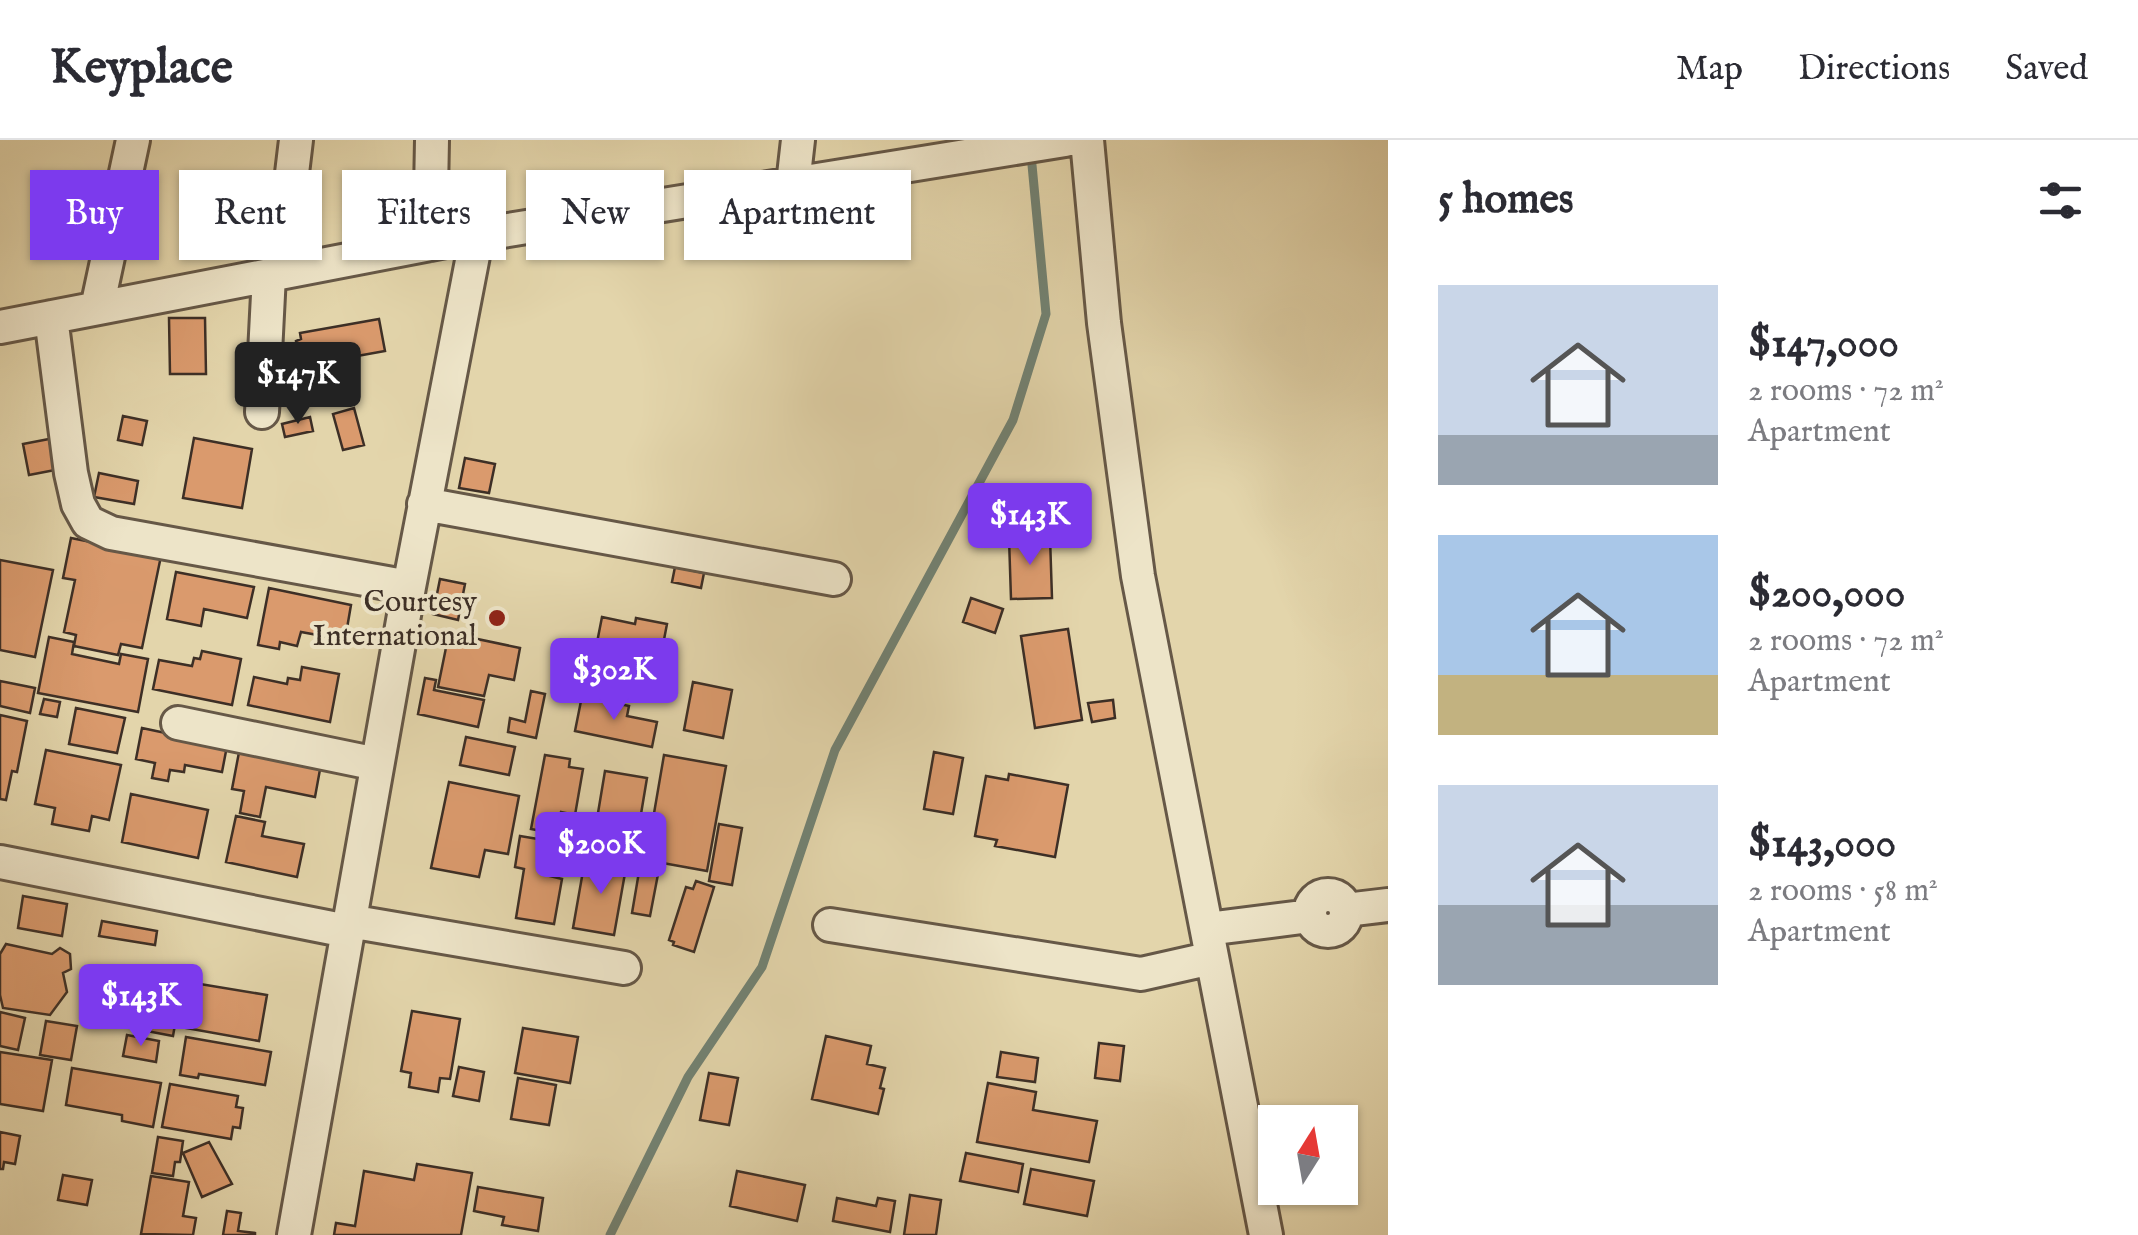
<!DOCTYPE html>
<meta charset="utf-8">
<style>
:root{--surface:#fff;--page:#f7f7f7;--text:#2b2b33;--muted:#7c7c81;--line:#e1e1e2;--accent:#7c3aed}
body{margin:0;font-family:"IM FELL English",serif;background:var(--page);color:var(--text);height:100vh;display:flex;flex-direction:column;font-size:38px;white-space:nowrap}
*{box-sizing:border-box;margin:0}
p{font-size:32px;color:var(--muted)}
.icon{flex:none;width:55px;height:55px;fill:none;stroke:currentColor;stroke-width:2;stroke-linecap:round;stroke-linejoin:round}
.map{position:relative;flex:1;overflow:hidden}
.sheet{display:flex;flex-direction:column;background:var(--surface);width:750px}
.sheet>*{flex:none}
.hud{position:absolute;left:30px;top:30px;width:950px;height:90px;display:flex;gap:20px}
.needle{width:65px;rotate:11deg}
.fabs{position:absolute;left:1258px;top:965px;display:grid;gap:20px}
.fabs a{display:grid;place-items:center;width:100px;height:100px;border-radius:0px;background:var(--surface);box-shadow:0 2px 8px #0004;font-size:50px}
.price{position:absolute;translate:-50% -85px;padding:0 22px;border-radius:10px;background:var(--accent);color:#fff;font-size:32px;line-height:65px;filter:drop-shadow(0 2px 5px #0008)}
.price::after{content:'';position:absolute;left:50%;top:60px;width:30px;height:22px;margin-left:-15px;background:inherit;clip-path:polygon(0 0,100% 0,50% 100%)}
.price.active{background:#222;color:#fff}
ul{padding:0;list-style:none}
li{display:flex;align-items:center;gap:30px;height:250px;padding:0 50px}
li span{display:grid;place-items:center;flex:none;width:280px;height:200px;border-radius:0px;color:#555}
li>.icon{margin-inline-start:auto}
span .icon{width:120px;height:120px;fill:#fffc;stroke-width:1}
li b{font-size:42px}
h2{display:flex;justify-content:space-between;align-items:center;height:120px;padding:0 50px;font-size:42px}
.chip{padding:0 35px;border-radius:0px;background:var(--surface);box-shadow:0 2px 8px #0004;font-size:35px;line-height:90px}
.chip.active{background:var(--accent);color:#fff}
header{display:flex;align-items:center;gap:60px;box-sizing:border-box;height:140px;padding:0 50px;background:var(--surface);border-bottom:2px solid var(--line)}
header strong{font-size:48px}
nav{display:flex;gap:55px;margin-inline-start:auto;font-size:35px}
main{display:flex;flex:1;min-height:0}
.map>svg:first-child{display:block}
</style>
<header>
<strong>Keyplace</strong>
<nav><a>Map</a><a>Directions</a><a>Saved</a></nav>
</header>
<main>
<div class="map">
<svg width="1388" height="1095" viewBox="0 0 1388 1095">
<rect width="100%" height="100%" fill="#e3d5ab"/>
<filter id="stains"><feTurbulence type="fractalNoise" baseFrequency=".002" numOctaves="4"/><feColorMatrix values="0 0 0 0 .2 0 0 0 0 .09 0 0 0 0 .02 0 0 0 .5 -.17"/></filter>
<radialGradient id="worn" r=".72"><stop offset=".6" stop-color="#630" stop-opacity="0"/><stop offset="1" stop-color="#630" stop-opacity=".3"/></radialGradient>
<g fill="none" stroke-linecap="round" stroke-linejoin="round">
<path stroke="#728273" stroke-width="9" d="M610,1095L688,937L762,827L835,610L1013,280L1046,174L1032,25"/>
</g>
<path fill="#da9a6d" stroke="#3d2f26" stroke-width="2.5" d="M169,178H205L206,234H170Z
M379,179L385,211L307,225L305,218L299,219L296,201L301,199L300,193Z
M354,268L364,305L343,310L333,274Z
M123,276L147,281L142,305L118,300Z
M310,277L313,291L285,297L282,284Z
M194,298L252,309L242,368L183,358Z
M49,299L55,330L29,335L23,304Z
M465,318L495,324L489,353L459,348Z
M99,333L138,341L134,364L94,357Z
M1049,353L1050,392L1009,393L1008,354Z
M1050,397L1052,458L1011,459L1009,398Z
M71,398L161,416L142,508L121,504L118,515L74,506L76,495L64,492L75,440L63,438Z
M0,420L53,430L35,517L0,510Z
M675,427L704,433L701,448L672,442Z
M176,432L254,447L247,478L204,469L201,486L167,479Z
M440,439L465,444L458,480L433,474Z
M269,448L351,465L345,500L301,492L297,506L280,502L279,509L258,505Z
M971,458L1003,469L995,493L963,482Z
M971,458L1003,469L995,493L963,482Z
M602,477L635,484L636,478L667,484L657,536L593,523Z
M1068,489L1082,580L1035,588L1021,496Z
M449,493L520,508L514,540L489,535L484,556L438,547Z
M49,497L74,502L72,514L119,524L121,514L148,519L138,572L38,553Z
M202,511L241,519L232,565L153,549L159,520L192,526L194,518L200,519Z
M302,527L339,534L330,582L248,565L254,537L287,544L288,538L300,540Z
M425,538L436,540L434,550L484,560L478,587L418,574Z
M0,541L35,548L30,573L0,566Z
M693,542L732,550L723,598L684,590Z
M531,551L545,554L536,598L508,592L510,578L525,582Z
M582,556L629,566L627,576L657,582L652,607L575,591Z
M44,559L60,562L57,577L40,574Z
M1113,560L1115,578L1092,582L1088,563Z
M1113,560L1115,578L1092,582L1088,563Z
M76,568L125,578L117,613L69,604Z
M0,575L27,581L17,632L12,631L6,660L0,659Z
M142,588L227,606L222,632L185,625L184,632L170,630L168,641L152,638L155,623L136,619Z
M466,597L515,607L509,635L460,625Z
M240,607L321,624L315,657L266,647L260,677L240,673L244,651L232,649Z
M46,610L121,625L109,680L92,676L89,691L52,684L55,668L35,664Z
M934,612L963,618L953,674L924,669Z
M545,615L570,619L569,627L583,629L575,675L561,672L557,694L531,689Z
M664,615L726,626L707,731L646,720Z
M605,631L647,638L635,710L601,704L606,674L598,673Z
M1009,634L1068,645L1055,717L995,706L997,700L975,696L986,636L1008,640Z
M449,642L519,656L508,714L485,710L479,737L431,728Z
M131,654L208,670L198,718L122,702Z
M236,676L265,682L262,696L304,704L297,737L226,722Z
M719,684L742,688L732,745L709,741Z
M520,696L556,702L550,736L562,739L554,784L516,778L524,729L515,727Z
M600,717L627,722L614,795L573,788L583,731L597,734Z
M640,726L659,729L650,776L632,773Z
M696,741L714,747L694,812L673,805L674,802L669,800L686,747L693,749Z
M23,756L67,764L62,796L18,788Z
M102,781L157,791L155,805L99,796Z
M6,804L52,814L60,808L70,814L71,829L63,833L67,852L50,875L3,868L0,855V814Z
M116,840L165,849L166,842L182,845L173,896L131,888L132,877L111,873Z
M194,843L267,855L259,901L186,888Z
M412,871L460,879L450,939L440,938L438,952L409,947L411,933L401,931Z
M0,872L25,878L18,910L0,906Z
M46,881L77,886L71,920L40,915Z
M523,888L578,897L570,943L515,933Z
M127,895L159,901L156,922L123,916Z
M826,896L871,906L867,924L885,928L880,948L884,949L878,974L812,959Z
M186,897L271,912L265,945L199,934L198,938L180,935Z
M1099,903L1124,906L1120,941L1095,938Z
M0,912L52,920L43,971L0,964Z
M1001,912L1038,918L1035,942L997,937Z
M459,927L484,932L479,961L453,956Z
M72,928L161,943L153,987L122,981V975L66,965Z
M709,933L738,938L729,985L700,980Z
M518,938L556,945L549,985L511,979Z
M988,943L1036,952L1033,970L1097,981L1089,1022L977,1002Z
M170,944L238,956L236,967L243,968L240,988L233,987L231,999L162,987Z
M0,992L20,996L15,1024L4,1022L3,1029H0Z
M158,997L183,1001L180,1022H175L173,1036L152,1033Z
M209,1002L232,1044L202,1057L183,1013Z
M966,1013L1023,1024L1018,1052L960,1041Z
M417,1024L472,1033L461,1095H334L336,1083L355,1086L364,1031L414,1040Z
M1031,1029L1094,1041L1087,1076L1024,1064Z
M737,1031L805,1045L797,1081L730,1066Z
M63,1035L92,1040L87,1065L58,1060Z
M151,1036L189,1042L183,1076L196,1078L193,1095L141,1094Z
M478,1047L543,1058L538,1091L502,1085L504,1077L474,1071Z
M910,1055L941,1060L936,1095H904Z
M837,1058L876,1066L878,1058L895,1061L890,1092L833,1081Z
M227,1071L241,1073L238,1091L255,1093V1095H223Z"/>
<g fill="none" stroke-linecap="round" stroke-linejoin="round">
<g stroke="#665847" stroke-width="38">
<path id="minor" d="M1087,0L1104,183L1138,436L1266,1095
M793,44L798,0
M430,104L432,0
M280,133L296,0
M97,168L133,0
M51,177L71,333L78,364L88,382L111,393L409,447
M0,187L477,95L1065,0
M262,272L269,135
M424,364L834,439
M178,583L377,624
M0,722L347,791
M1310 773a18 18 0 1 1 36 0a18 18 0 1 1-36 0Z
M1346,770L1388,765
M349,781L624,828
M830,785L1141,834L1212,818
M1207,789L1310,776
M294,1095L409,447L477,95"/>
</g>
<use href="#minor" stroke="#ede4c8" stroke-width="32"/>
</g>
<circle fill="#8f2418" stroke="#ede4c8" stroke-width="4" cx="497" cy="478" r="10"/>
<g text-anchor="middle" stroke-width="8" stroke-linejoin="round" paint-order="stroke">
<g font-size="30" fill="#3d2f26" stroke="#ede4c8" text-anchor="end">
<text x="477" y="471">Courtesy<tspan x="477" dy="34">International</tspan></text>
</g>
</g>
<rect width="100%" height="100%" filter="url(#stains)"/>
<rect width="100%" height="100%" fill="url(#worn)"/>
</svg>
<div class="fabs">
<a><svg class="needle" viewBox="-14 -14 28 28"><path d="M0-13l5 13h-10z" fill="#e53935"/><path d="M0 13l5-13h-10z" fill="#7c7c81"/></svg></a>
</div>
<b class="price active" style="left:298px;top:287px">$147K</b>
<b class="price" style="left:1030px;top:428px">$143K</b>
<b class="price" style="left:614px;top:583px">$302K</b>
<b class="price" style="left:601px;top:757px">$200K</b>
<b class="price" style="left:141px;top:909px">$143K</b>
<div class="hud">
<a class="chip active">Buy</a>
<a class="chip">Rent</a>
<a class="chip">Filters</a>
<a class="chip">New</a>
<a class="chip">Apartment</a>
</div>
</div>
<section class="sheet">
<h2>5 homes<svg class="icon" aria-label="filters" viewBox="0 0 24 24"><path d="M4 7h16M4 17h16"/><circle cx="9" cy="7" r="2"/><circle cx="15" cy="17" r="2"/></svg></h2>
<ul>
<li><span style="background:linear-gradient(#c9d6e8 75%,#9aa5b1 0)"><svg class="icon" aria-label="home" viewBox="0 0 24 24"><path d="M3 11l9-7 9 7M6 9v11h12V9"/></svg></span><div><b>$147,000</b><p>2 rooms · 72 m²</p><p>Apartment</p></div></li>
<li><span style="background:linear-gradient(#a9c7e8 70%,#c2b280 0)"><svg class="icon" aria-label="home" viewBox="0 0 24 24"><path d="M3 11l9-7 9 7M6 9v11h12V9"/></svg></span><div><b>$200,000</b><p>2 rooms · 72 m²</p><p>Apartment</p></div></li>
<li><span style="background:linear-gradient(#c9d6e8 60%,#9aa5b1 0)"><svg class="icon" aria-label="home" viewBox="0 0 24 24"><path d="M3 11l9-7 9 7M6 9v11h12V9"/></svg></span><div><b>$143,000</b><p>2 rooms · 58 m²</p><p>Apartment</p></div></li>
</ul>
</section>
</main>
